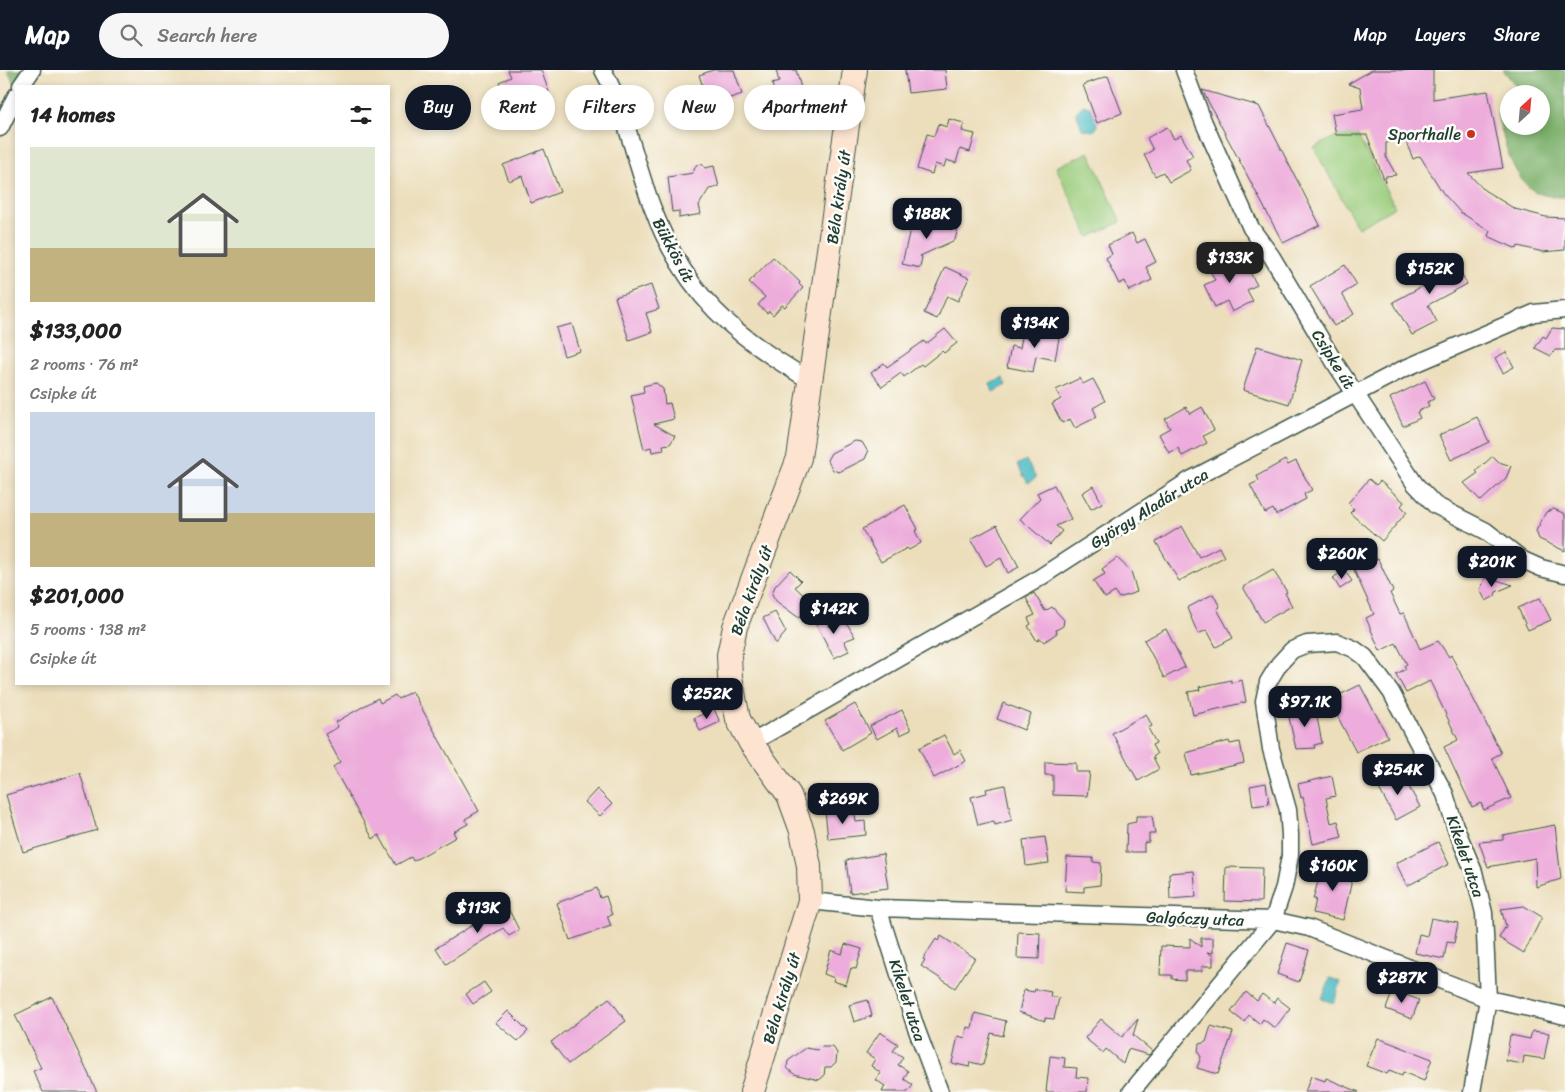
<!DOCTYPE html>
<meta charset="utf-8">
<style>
:root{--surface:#fff;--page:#f6f6f6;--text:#222;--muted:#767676;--accent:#111827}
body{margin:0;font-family:Sriracha,sans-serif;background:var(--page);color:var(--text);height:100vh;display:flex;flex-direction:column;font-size:19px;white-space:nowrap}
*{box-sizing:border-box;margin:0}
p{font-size:16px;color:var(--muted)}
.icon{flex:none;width:28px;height:28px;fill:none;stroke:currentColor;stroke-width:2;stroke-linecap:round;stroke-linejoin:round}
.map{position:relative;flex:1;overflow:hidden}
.drawer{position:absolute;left:15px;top:15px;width:375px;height:600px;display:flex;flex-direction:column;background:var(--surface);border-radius:0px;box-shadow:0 2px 8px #0003}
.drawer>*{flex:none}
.hud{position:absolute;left:405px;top:15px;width:475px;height:45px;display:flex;gap:10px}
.needle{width:32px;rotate:26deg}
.fabs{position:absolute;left:1500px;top:15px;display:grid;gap:10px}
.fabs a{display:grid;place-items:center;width:50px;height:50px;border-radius:50%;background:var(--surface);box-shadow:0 2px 8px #0003;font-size:25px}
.price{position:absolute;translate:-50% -42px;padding:0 11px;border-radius:10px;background:var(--accent);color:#fff;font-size:16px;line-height:32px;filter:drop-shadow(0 1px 2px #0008)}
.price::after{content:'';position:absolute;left:50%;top:30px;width:15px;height:11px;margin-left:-8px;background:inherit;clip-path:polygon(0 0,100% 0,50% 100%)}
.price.on{background:#222;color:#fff}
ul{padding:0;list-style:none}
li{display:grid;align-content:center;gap:10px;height:265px;padding:0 15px}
li span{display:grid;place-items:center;height:155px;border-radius:0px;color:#555}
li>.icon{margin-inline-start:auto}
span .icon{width:90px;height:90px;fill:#fffc;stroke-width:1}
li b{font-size:21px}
h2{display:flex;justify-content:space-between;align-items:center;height:60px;padding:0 15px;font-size:21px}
.pill{padding:0 18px;border-radius:22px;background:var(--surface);box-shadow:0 2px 8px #0003;font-size:18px;line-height:45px}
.pill.on{background:var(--accent);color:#fff}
header{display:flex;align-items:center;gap:30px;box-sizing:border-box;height:70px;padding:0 25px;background:var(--accent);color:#fff}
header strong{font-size:24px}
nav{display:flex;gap:28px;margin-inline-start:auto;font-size:18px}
.search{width:350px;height:45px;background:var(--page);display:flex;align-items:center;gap:12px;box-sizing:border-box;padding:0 18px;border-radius:28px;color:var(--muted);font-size:19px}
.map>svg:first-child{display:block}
</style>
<header>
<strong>Map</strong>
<div class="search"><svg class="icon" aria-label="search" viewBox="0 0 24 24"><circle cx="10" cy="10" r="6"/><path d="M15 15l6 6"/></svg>Search here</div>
<nav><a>Map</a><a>Layers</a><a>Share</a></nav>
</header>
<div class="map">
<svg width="1565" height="1022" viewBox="0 0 1565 1022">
<rect width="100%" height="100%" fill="#fdfcf7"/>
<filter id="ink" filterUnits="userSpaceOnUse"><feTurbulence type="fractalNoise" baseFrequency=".02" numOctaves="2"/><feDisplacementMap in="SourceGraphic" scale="10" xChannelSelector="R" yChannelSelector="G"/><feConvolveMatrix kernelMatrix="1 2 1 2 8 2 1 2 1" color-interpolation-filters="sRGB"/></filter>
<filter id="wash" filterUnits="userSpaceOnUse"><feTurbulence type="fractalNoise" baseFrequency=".0096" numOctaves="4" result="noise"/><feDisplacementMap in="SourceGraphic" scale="20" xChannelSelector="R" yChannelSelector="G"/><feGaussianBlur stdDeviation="1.12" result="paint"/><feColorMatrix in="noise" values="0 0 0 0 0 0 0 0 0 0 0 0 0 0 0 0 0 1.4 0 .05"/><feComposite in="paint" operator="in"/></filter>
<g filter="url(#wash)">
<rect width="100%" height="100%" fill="#ecdebb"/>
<path fill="#9acc7b" stroke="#5c8458" d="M1353,57L1395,137L1358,158L1314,78Z
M1089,82L1121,152L1089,167L1056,97Z"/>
<path fill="#7bb06b" stroke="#4d7650" d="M7,0H25L15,15Z
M1503,0H1565V127C1554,127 1540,126 1531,119C1510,102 1504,69 1497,44L1509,34V56H1541V24H1519L1521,22Z"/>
<path fill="#4cbbc4" stroke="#367c7c" d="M1083,35L1090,37L1097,52V58L1093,61L1082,59L1076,42Z
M1003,308L1006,315L993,322L990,314Z
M1026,390L1036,408L1028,413L1017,395Z
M1330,908L1341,912L1334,933L1322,929Z"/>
<g id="blocks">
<path fill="#edacdb" d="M508,0H541L549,22L537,27L540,34L522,40L520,33L508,37L499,12L511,7Z
M713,0H734L742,24L709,35L699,5Z
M776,0H796L808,43L782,50L772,14L779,12Z
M905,0H945L947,19L908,23Z
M1372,0H1433V29L1488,21L1503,98L1468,103L1484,120L1515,139L1546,147L1565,148V180L1543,182L1518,176L1517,179L1488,166L1490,161L1460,142L1443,123L1420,86L1413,89L1404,67L1386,73V87L1396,105L1386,106L1385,112L1367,65H1336L1332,44L1363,39L1360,18L1348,14Z
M1108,6L1122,43L1097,53L1083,15Z
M1202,20L1259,36L1320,155L1283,173Z
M949,49L964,53L962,61L975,64L970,82L960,79L956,93L946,90L944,97L935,94L932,104L917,99L927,64L934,66L938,54L947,57Z
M1167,57L1174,69L1181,65L1193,86L1186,90L1191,100L1169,112L1163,102L1155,106L1144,85L1153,80L1147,68Z
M544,79L560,122L531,133L522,106L509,111L503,95Z
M702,94L705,98L714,96L719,117L709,119L699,135L701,144L679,148V141L672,142L668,107L693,103L696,95Z
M930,147L943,150L942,155L958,158L955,170L920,186L922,187L920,198L902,194L910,159L915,160L917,149L929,151Z
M1132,163L1137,173L1145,169L1156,192L1146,197L1152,210L1129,221L1125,211L1119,214L1106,188L1112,184L1108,175Z
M1451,184L1467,214L1428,235L1437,252L1412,265L1393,232L1434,210L1427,198Z
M773,187L800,212L799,214L803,218L785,237L782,235L773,245L769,241L767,243L758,235L765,227L749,212Z
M1229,187L1235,197L1244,192L1257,215L1247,220L1253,231L1232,242L1227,231L1215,237L1204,215L1215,210L1208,197Z
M1345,195L1357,215L1342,224L1354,244L1334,256L1310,216Z
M945,197L969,208L958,231L947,226L937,249L924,243Z
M651,215L659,239L646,243L652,262L629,270L615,227Z
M572,254L580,281L564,286L556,258Z
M1042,254L1061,257L1055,290L1036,286L1033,302L1007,297L1011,276L1020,278L1022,267L1039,270Z
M1552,258L1565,259V280H1555L1551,286L1535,278L1543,266L1546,268Z
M945,259L957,273L944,283L942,281L923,296L921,294L904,307L901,303L882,317L871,303L884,293L887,297L924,271L926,274Z
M1257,276L1302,290L1289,334L1243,320Z
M1506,282L1514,297L1503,303L1495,288Z
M1080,308L1083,314L1093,309L1105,331L1093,338L1097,347L1075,358L1070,349L1062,353L1052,334L1061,329L1056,320Z
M1425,311L1434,329L1427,332L1429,336L1417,342L1420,348L1403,356L1390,328Z
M656,313L663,319L665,334L670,333L674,349L654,354L675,366L670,374L663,375L664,380L652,382L651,377L644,379L631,325L644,322L643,316Z
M1186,337L1190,344L1202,337L1214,360L1203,366L1207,373L1182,386L1178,378L1169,383L1159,364L1170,358L1165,349Z
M1477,347L1489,372L1451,390L1439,365Z
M855,371L862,372L868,382L865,389L839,402L833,400L827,390L831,383Z
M1493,386L1499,392L1511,396L1506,408L1481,431L1464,413L1478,403L1476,401Z
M1285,390L1288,395L1296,391L1312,420L1304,424L1306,429L1276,445L1273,439L1265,443L1250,415L1259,411L1257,406Z
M1369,409L1376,415L1380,411L1404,432L1401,436L1407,442L1382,471L1350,443L1354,439L1348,433Z
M1054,415L1071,449L1056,456L1062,461L1050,475L1020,449L1040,428L1037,423Z
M1093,416L1102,433L1091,439L1082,423Z
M905,435L918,459L915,461L921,473L909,480L907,478L881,492L862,459Z
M1554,439L1565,444V481L1539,469L1536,461L1546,442Z
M997,455L1019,497L1008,503L1001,488L986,496L971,469Z
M1182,456L1199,487L1219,477L1224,487L1179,511L1156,472Z
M1117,488L1131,501L1137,522L1119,528L1115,522L1105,528L1093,511L1105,504L1102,499Z
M1378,489L1393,521L1390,523L1400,544L1404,543L1420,579L1438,571L1449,587L1451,585L1501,683L1492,688L1511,728L1484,740L1481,733L1472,737L1444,677L1458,670L1430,611L1406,623L1396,604L1406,599L1404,596L1407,594L1396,573L1380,581L1366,548L1374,544L1354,500Z
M790,500L801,511L795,517L812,533L799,548L776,531L772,524L775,516Z
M1273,500L1287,522L1285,523L1292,536L1263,552L1243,517Z
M1344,500L1352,511L1340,519L1333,508Z
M1486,507L1513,515L1496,522L1495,526L1486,531L1480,520Z
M1034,523L1045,541L1052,537L1064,550L1063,556L1056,560L1057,563L1044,572L1040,568L1037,571L1028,556L1031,554L1028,548L1035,545L1026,528Z
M1213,524L1220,537L1217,539L1233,568L1216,577L1207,560L1198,564L1187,538Z
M1540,528L1551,550L1528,560L1518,538Z
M812,538L830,557L835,554L837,557L846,552L855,567L844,571L849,581L834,588L809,540Z
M775,542L786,562L776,574L763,548Z
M1166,559L1185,597L1164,608L1144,570Z
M1231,610V613L1242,610L1246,632L1193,645L1188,622L1200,620L1199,617Z
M1360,615L1388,667L1356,682L1329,630Z
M412,621L479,741L465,749L468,754L453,762L456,767L413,791L411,787L396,795L379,765L373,769L333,697L340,692L325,664L338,657L336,652L378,628L380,633L395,625L398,629Z
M1003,633L1031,644L1024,660L997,649Z
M855,634L871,663L842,680L825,651Z
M1307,635L1308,640L1315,637L1322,673L1314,675L1315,678L1296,679L1288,643L1294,641V638Z
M714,639L720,652L700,661L694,648Z
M902,640L911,660L900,665L897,658L877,669L870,656Z
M1146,644L1152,656L1148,658L1156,673L1152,675L1157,684L1153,687L1159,699L1138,711L1112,663Z
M944,665L954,684L960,680L966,691L934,708L919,678Z
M1229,671L1230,674L1240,672L1244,693L1191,705L1186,683Z
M1045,692L1076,693V702H1090L1087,726L1053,725V705H1045Z
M1401,702L1420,737L1396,750L1377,715Z
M80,703L97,760L23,782L6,725Z
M1332,706L1336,726L1326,728L1331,753L1338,751L1342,767L1313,774L1303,727L1301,728L1298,714Z
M1266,713L1269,734L1253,736L1250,716Z
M1005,715L1012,750L995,755L994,751L978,755L971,727L987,723L986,719Z
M597,719L612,734L600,746L585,732Z
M840,740V745L855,744L856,752L865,751L866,765L828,769L825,741Z
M1136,746H1152L1155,764H1149V772L1144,773V782H1126L1127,754L1136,752Z
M1555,755L1561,809L1536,817L1535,788L1488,797L1479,772L1503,770V765Z
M1045,767L1049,793L1026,796L1023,770Z
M1438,772L1449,794L1407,816L1396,793Z
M883,784L888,818L850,823L846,790Z
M1067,787L1093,788V792L1101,793L1100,815L1084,817V822L1065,821Z
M1323,794L1354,801L1343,850L1313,843L1316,829H1313Z
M1226,797L1262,798L1261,832L1225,831Z
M1194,801L1196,827L1170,829L1169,803Z
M597,818L600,828L606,826L612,845L607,846L611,856L570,870L557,833Z
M506,834L519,860L509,866L503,858L446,894L436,878Z
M1524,836L1542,847L1524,883L1499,868L1506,856L1501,839Z
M1431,848L1458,853L1454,873L1447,872L1444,889L1415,883L1419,864L1427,866Z
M1018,862L1040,863L1039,889L1017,888Z
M941,866L975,888L955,918L921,896L925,890L923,889L936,869L938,871Z
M1190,868L1201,877V868H1213V883L1207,882L1213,886V896H1202V901H1185V910L1172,909V905H1160L1161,876L1190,877Z
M1287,873L1309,880L1299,912L1277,904Z
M845,874L862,879L856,899L851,898L846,915L833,911L834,908L824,904L831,880L842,884Z
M484,912L491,922L473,934L466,924Z
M1035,919L1051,922L1050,926L1059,928L1054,949L1045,948V951L1019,942L1024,920L1034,922Z
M1393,920L1419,930L1412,949L1386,939Z
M1246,922L1257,931L1262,924L1274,933L1277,928L1290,938L1275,958L1263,949L1260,954L1249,945L1244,952L1231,942Z
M52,927L97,1022H43L33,1001L41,998L15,945Z
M609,928L626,951L568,994L551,972Z
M868,930L872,946L854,952L849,935Z
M508,941L528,961L518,971L496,953Z
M975,943L1006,951L1003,966L991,963L983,995L970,992L969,997L952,993L958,966L965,968L967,957L972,958Z
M1101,949L1122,967L1138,949L1133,965L1152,981L1149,985L1128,979L1123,994L1106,979L1103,983L1085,968Z
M1211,956L1233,962L1218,1004L1197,998L1201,987L1198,982L1199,974L1206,972Z
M1532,961L1549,963L1544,989L1524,986L1523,994L1506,991L1510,965L1530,969Z
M880,962L898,974L893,981L903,987L898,995L908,1001L904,1009L913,1015L908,1022H882L885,1016L876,1010L881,1003L871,996L875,989L866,983Z
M1378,968L1432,989L1424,1011L1403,1002L1402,1006L1389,1001L1387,1004L1366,996Z
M821,977H833L837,983L836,992L831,997H825L824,1006L819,1010L794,1004L787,998L788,991L806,978L818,980Z
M1050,986L1065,988L1064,997L1077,998L1076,1007L1088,1008L1087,1022H1046Z
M1311,1006L1325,1011L1326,1008L1359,1022H1305Z"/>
</g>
</g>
<g filter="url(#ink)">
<use href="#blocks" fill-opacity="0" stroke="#3e5548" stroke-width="1"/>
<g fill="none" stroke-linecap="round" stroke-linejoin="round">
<g stroke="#3e5548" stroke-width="19">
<path id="street" d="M603,0C627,44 635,93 653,139C685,225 734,266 811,311
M1184,0L1204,53L1251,158L1272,187L1335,293L1415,414L1435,435L1486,461L1523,490L1541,498L1565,504
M21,16L32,0
M0,58L16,26
M751,673L1033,512L1190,410L1401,300L1534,243L1565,240
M810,831L878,838L1273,850L1309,858L1488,929L1565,946
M878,838L915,955L940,1022
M1131,1022L1273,850L1284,817L1290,786V764L1288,740L1271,679L1264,631L1268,612L1279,594L1292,580L1307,574L1337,572L1354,579L1365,587L1391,622L1445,724L1455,756L1474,802L1484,843L1488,929L1472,1022"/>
</g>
<g stroke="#3e5548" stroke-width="26">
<path id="secondary" d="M752,1022L810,831L809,796L802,761L789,725L751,673L738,649L730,607L729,585L735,557L799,388L855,0"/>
</g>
<use href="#street" stroke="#fff" stroke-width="16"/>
<use href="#secondary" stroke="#fde4d1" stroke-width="24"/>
</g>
</g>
<circle fill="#c8321e" stroke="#fdfcf7" stroke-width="2" cx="1471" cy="64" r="5"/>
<g text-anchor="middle" stroke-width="5" stroke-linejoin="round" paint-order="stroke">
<g font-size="16" fill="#1f3d34" stroke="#fdfcf7" text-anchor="end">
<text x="1461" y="70">Sporthalle</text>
</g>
<g font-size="16" fill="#1f3d34" stroke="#fdfcf7">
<text transform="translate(838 127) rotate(-82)" y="6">Béla király út</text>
<text transform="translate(674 180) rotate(62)" y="6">Bükkös út</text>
<text transform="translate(1334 289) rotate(58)" y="6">Csipke út</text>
<text transform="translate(1149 438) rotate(-32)" y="6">György Aladár utca</text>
<text transform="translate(751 520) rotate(-70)" y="6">Béla király út</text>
<text transform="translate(1466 786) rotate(71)" y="6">Kikelet utca</text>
<text transform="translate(1195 848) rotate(2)" y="6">Galgóczy utca</text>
<text transform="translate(781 928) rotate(-73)" y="6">Béla király út</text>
<text transform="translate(908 930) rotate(72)" y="6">Kikelet utca</text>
</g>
</g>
</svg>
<div class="fabs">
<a><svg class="needle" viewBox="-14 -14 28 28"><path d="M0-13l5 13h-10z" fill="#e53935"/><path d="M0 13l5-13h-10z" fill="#767676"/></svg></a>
</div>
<b class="price" style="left:927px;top:170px">$188K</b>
<b class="price on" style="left:1230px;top:214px">$133K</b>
<b class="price" style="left:1430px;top:225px">$152K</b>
<b class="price" style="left:1035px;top:279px">$134K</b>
<b class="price" style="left:1342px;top:510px">$260K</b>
<b class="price" style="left:1492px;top:518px">$201K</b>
<b class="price" style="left:834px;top:565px">$142K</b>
<b class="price" style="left:707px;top:650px">$252K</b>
<b class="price" style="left:1305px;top:658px">$97.1K</b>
<b class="price" style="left:1398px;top:726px">$254K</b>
<b class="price" style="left:843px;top:755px">$269K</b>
<b class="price" style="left:1333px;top:822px">$160K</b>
<b class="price" style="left:478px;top:864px">$113K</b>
<b class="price" style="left:1402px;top:934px">$287K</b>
<div class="hud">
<a class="pill on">Buy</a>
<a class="pill">Rent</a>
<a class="pill">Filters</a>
<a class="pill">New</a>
<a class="pill">Apartment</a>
</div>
<section class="drawer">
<h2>14 homes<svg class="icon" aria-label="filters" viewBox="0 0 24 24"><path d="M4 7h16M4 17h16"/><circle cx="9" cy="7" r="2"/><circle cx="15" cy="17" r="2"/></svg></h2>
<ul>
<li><span style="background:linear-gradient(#dfe7d0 65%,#c2b280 0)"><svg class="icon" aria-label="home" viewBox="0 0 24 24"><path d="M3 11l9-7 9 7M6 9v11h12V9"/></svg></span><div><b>$133,000</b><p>2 rooms · 76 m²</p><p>Csipke út</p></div></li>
<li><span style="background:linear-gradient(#c9d6e8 65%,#c2b280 0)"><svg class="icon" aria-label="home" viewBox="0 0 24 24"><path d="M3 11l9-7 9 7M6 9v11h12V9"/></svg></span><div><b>$201,000</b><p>5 rooms · 138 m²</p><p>Csipke út</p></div></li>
</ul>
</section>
</div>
